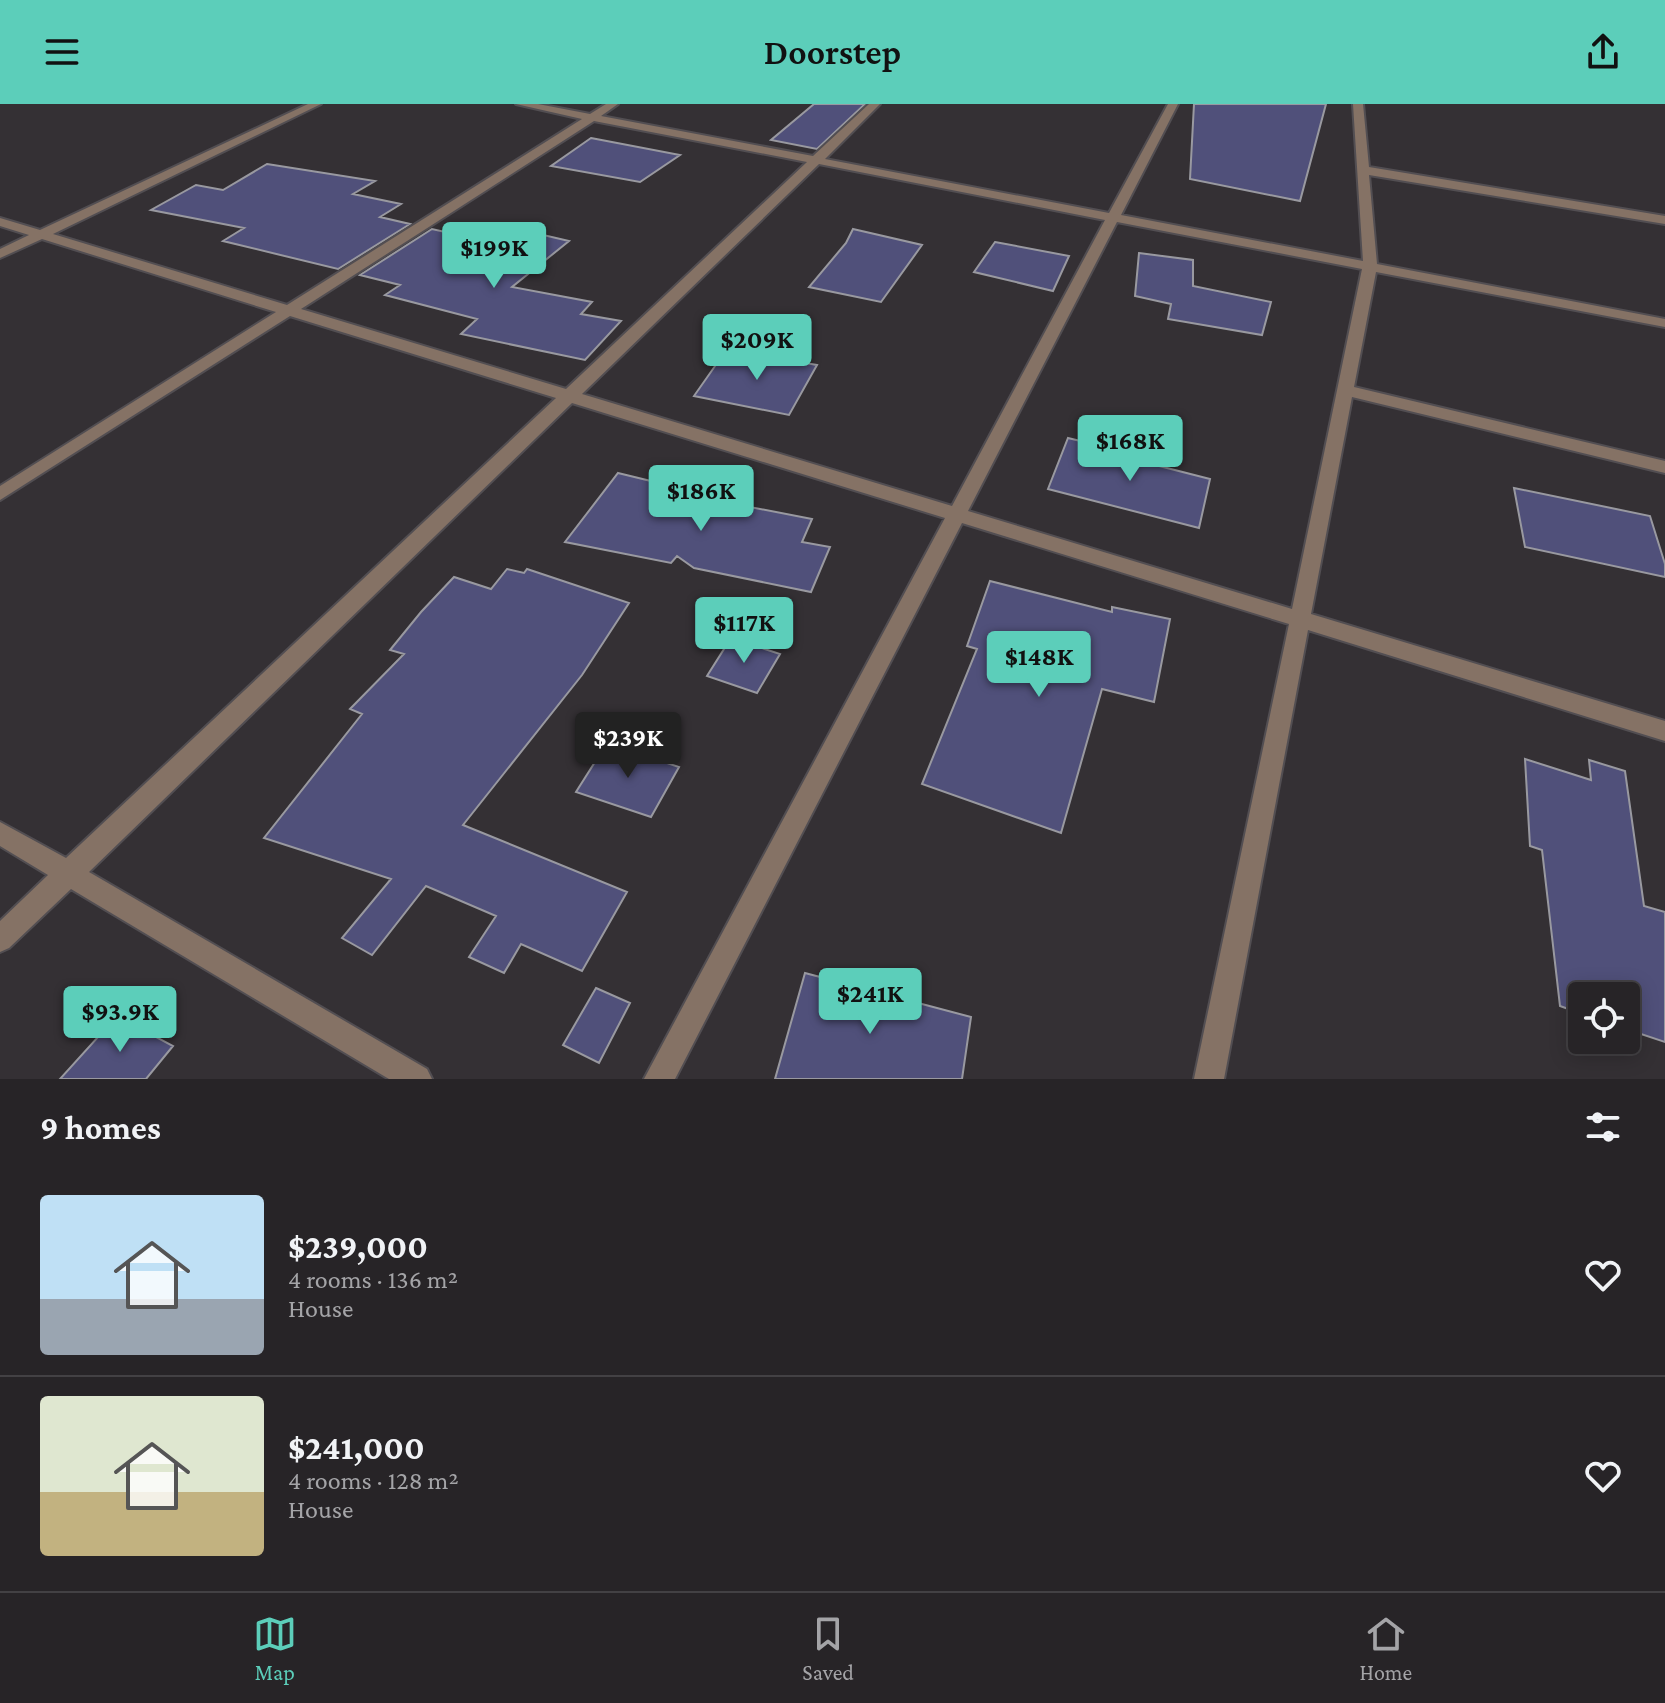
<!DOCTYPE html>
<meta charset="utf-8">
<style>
:root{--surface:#272427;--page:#2f2c2f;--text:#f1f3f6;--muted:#a4a4a7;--line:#434144;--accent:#5cceba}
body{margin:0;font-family:"Crimson Pro",serif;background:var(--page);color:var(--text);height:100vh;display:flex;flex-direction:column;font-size:30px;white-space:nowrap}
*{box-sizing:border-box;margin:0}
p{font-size:26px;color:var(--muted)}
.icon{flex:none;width:44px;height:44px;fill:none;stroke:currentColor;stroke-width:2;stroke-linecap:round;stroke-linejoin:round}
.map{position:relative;height:975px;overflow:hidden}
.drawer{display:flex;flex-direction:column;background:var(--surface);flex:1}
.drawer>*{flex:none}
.controls{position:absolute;left:1568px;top:878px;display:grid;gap:16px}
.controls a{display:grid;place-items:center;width:72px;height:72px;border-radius:8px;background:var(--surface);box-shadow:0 4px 20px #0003,0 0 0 2px var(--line);font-size:40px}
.price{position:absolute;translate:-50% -68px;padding:0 18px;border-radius:8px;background:var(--accent);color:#111;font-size:26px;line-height:52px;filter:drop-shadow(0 2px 4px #0008)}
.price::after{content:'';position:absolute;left:50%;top:48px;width:24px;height:18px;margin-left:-12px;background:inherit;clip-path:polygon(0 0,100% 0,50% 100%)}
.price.selected{background:#222;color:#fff}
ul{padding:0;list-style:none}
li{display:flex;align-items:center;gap:24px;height:200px;padding:0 40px}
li+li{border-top:2px solid var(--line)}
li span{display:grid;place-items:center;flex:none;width:224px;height:160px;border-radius:8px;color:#555}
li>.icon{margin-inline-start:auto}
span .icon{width:96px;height:96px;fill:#fffc;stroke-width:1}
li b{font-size:34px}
h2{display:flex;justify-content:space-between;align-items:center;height:96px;padding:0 40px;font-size:34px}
header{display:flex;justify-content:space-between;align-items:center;height:104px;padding:0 40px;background:var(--accent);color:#111;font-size:36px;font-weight:600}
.tab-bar{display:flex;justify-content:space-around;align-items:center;height:112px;border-top:2px solid var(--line);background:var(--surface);font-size:22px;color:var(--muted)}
.tab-bar a{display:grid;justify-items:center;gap:4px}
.tab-bar .selected{color:var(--accent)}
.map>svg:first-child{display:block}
</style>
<header><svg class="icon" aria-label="menu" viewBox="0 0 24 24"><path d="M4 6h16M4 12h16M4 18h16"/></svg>Doorstep<svg class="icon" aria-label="share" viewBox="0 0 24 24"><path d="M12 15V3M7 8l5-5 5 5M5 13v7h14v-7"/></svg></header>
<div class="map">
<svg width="1665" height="975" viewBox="0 0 1665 975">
<rect width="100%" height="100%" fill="#343034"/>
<path fill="#50507a" stroke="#9999a0" stroke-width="2" d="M814,0H865L817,45L771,36Z
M1194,0H1326L1300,97L1190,75Z
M591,34L680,51L640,78L551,62Z
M267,60L375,77L353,90L401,100L380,113L410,120L338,165L223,137L244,124L151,106L196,81L223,86Z
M505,122L569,137L512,183L592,198L581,210L621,217L585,256L461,230L477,215L385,191L400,181L360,171L432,125L485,137Z
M853,125L922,141L881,198L809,183L846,139Z
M995,138L1069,152L1053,187L974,168Z
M1139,149L1193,156V182L1271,198L1262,231L1168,215L1171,200L1135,192Z
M727,245L817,261L789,311L694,292Z
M1068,334L1130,349L1128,354L1210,375L1199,424L1048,385Z
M618,369L700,389L698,393L812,415L802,438L830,443L811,488L694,464L677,452L671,459L565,438Z
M1514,384L1650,412L1665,460V473L1525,443Z
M507,465L524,469L527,465L629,499L582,571L463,721L627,788L582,867L521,840L504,869L469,853L496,812L426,782L372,851L342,834L391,775L264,734L362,610L350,605L404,550L390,546L421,508L454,473L491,485Z
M990,477L1112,508V503L1170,515L1154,598L1102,585L1061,729L922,680L977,545L967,542Z
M731,534L780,550L757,589L707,572Z
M607,639L679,663L651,713L576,688Z
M1525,655L1591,676L1589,656L1625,667L1644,802L1665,808V938L1626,925V892H1582V910L1560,902L1542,746L1530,742Z
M805,869L971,913L962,975H775Z
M596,884L630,899L599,959L563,941Z
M117,912L173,942L146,975H60Z"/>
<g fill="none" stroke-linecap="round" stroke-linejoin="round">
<g stroke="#524e52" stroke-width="4">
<path id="minor" d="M308,0H321L53,130L287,201L582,15L516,0H538L590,10L606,0H618L601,12L813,52L869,0H880L825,55L1109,109L1168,0H1178L1121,111L1363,157L1353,0H1363L1369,63L1665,112V120L1369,71L1377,160L1665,215V223L1376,168L1354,283L1665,357V369L1352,293L1311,510L1665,617V637L1308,526L1224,975H1194L1289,520L962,419L675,975H644L945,414L572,299L89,768L427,965L432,975H389L71,785L9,844L0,848V817L48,771L0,742V718L66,754L556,294L290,212L0,396V382L276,208L42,135L0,154V145L29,131L0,122V114L40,126ZM594,17L807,58L566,285L301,205ZM819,60L1105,116L952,402L582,290ZM1117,118L1362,165L1292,505L968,407Z"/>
</g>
<use href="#minor" fill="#857265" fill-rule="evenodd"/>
</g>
</svg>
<div class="controls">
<a><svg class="icon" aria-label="locate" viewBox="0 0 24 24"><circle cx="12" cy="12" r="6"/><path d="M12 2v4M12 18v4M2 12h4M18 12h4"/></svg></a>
</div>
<b class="price" style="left:494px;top:186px">$199K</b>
<b class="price" style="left:757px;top:278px">$209K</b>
<b class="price" style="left:1130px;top:379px">$168K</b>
<b class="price" style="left:701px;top:429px">$186K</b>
<b class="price" style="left:744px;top:561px">$117K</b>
<b class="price" style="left:1039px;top:595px">$148K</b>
<b class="price selected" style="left:628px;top:676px">$239K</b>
<b class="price" style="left:870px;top:932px">$241K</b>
<b class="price" style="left:120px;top:950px">$93.9K</b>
</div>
<section class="drawer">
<h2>9 homes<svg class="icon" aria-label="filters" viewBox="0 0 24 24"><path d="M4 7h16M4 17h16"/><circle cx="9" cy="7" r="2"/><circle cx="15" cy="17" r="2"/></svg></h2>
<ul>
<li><span style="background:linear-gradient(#bfe0f5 65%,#9aa5b1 0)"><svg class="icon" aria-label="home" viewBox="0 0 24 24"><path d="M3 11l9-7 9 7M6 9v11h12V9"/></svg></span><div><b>$239,000</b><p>4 rooms · 136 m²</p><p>House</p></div><svg class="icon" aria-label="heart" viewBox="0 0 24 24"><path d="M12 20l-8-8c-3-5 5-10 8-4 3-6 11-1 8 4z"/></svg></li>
<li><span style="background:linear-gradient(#dfe7d0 60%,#c2b280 0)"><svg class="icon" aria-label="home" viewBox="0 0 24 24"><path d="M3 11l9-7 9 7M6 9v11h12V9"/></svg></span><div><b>$241,000</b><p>4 rooms · 128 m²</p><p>House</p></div><svg class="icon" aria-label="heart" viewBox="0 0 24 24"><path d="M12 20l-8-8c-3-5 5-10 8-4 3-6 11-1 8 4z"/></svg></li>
</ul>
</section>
<nav class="tab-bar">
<a class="selected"><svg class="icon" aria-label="map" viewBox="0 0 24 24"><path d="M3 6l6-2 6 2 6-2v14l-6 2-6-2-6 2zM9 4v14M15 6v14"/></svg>Map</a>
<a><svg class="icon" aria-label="saved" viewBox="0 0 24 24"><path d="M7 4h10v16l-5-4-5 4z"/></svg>Saved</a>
<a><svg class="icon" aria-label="home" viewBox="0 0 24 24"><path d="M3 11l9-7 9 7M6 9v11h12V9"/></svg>Home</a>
</nav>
